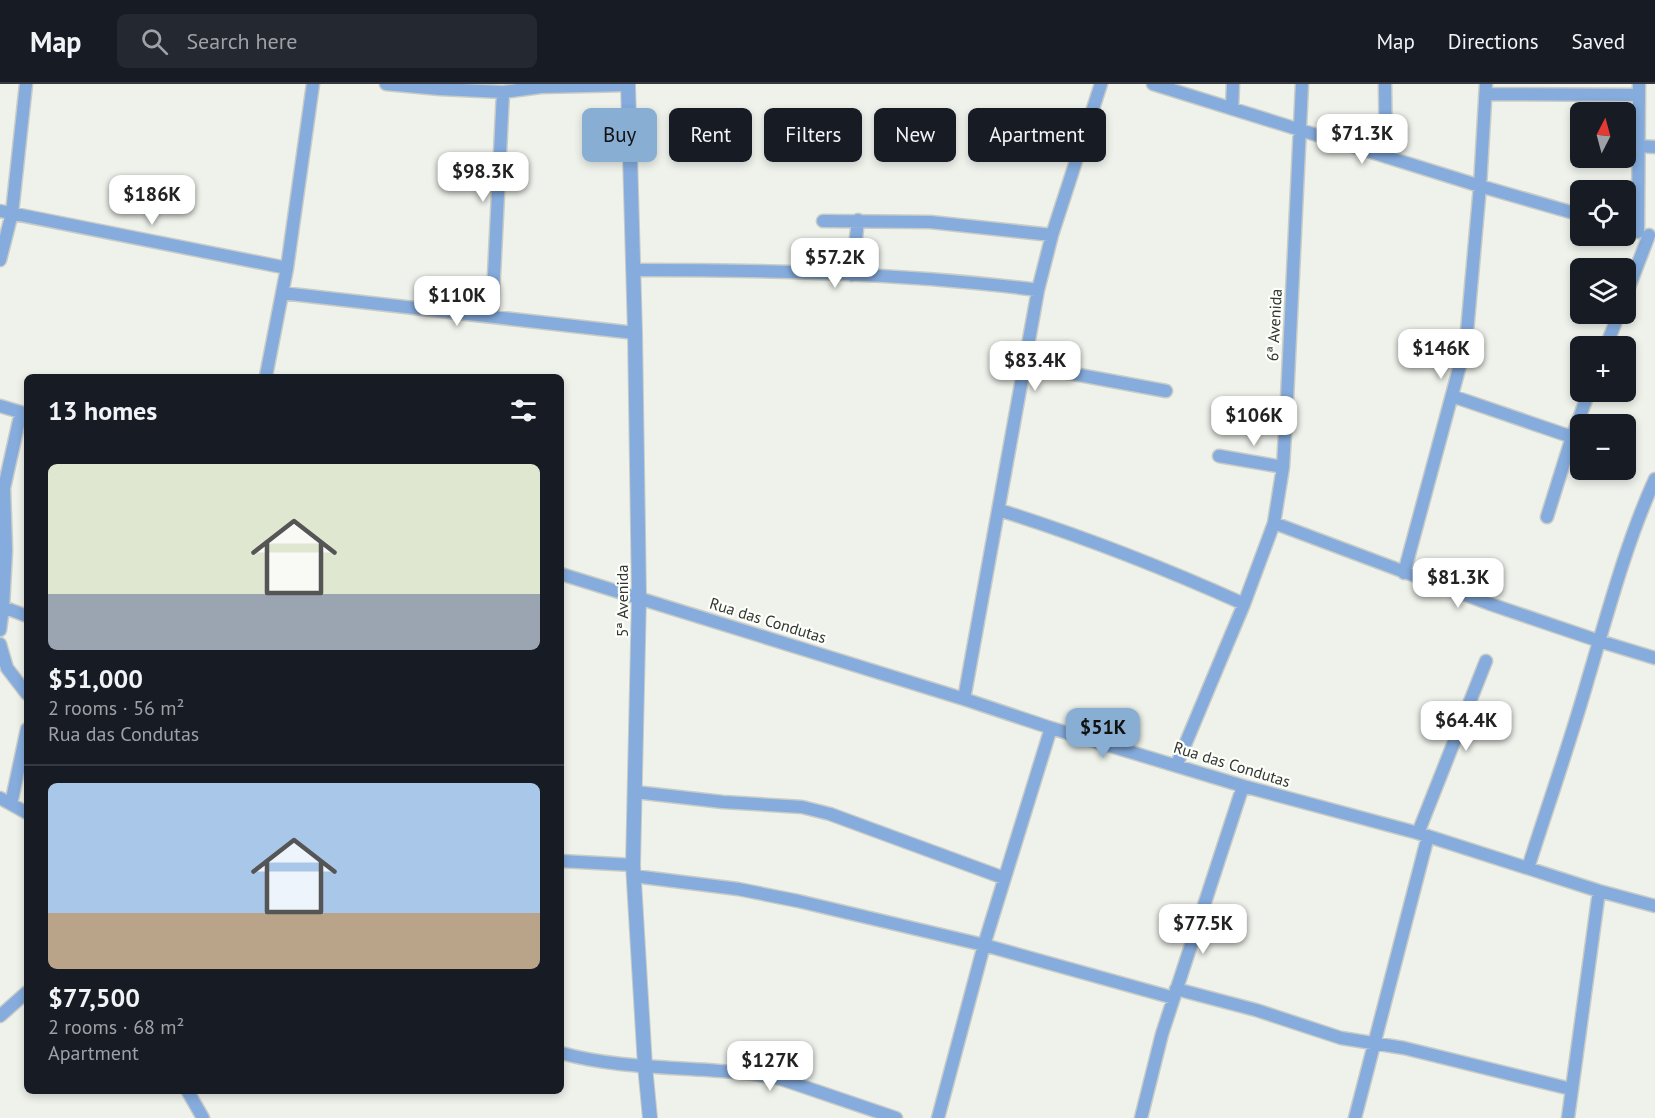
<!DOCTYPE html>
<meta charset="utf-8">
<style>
:root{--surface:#171b24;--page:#242831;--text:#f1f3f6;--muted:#9ea1a6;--line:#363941;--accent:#88aed3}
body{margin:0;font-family:"PT Sans",sans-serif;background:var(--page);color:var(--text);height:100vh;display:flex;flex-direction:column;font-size:22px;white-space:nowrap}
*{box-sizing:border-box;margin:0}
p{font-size:20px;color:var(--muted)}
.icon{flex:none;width:33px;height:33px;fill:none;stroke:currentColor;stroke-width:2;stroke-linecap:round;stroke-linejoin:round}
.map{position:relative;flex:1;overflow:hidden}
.side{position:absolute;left:24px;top:290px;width:540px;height:720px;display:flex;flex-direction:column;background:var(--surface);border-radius:9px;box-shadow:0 3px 9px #0003}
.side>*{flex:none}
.top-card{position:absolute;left:582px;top:24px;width:570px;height:54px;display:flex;gap:12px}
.needle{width:39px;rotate:6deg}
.controls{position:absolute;left:1570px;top:18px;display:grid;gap:12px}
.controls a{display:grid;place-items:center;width:66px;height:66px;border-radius:9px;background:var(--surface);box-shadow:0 3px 9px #0003;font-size:30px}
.price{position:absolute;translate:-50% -51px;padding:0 14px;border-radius:12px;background:#fff;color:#222;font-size:20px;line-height:39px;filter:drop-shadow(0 2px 3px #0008)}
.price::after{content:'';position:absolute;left:50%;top:36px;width:18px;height:14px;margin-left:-9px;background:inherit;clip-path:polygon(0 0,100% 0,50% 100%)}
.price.current{background:var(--accent);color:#111}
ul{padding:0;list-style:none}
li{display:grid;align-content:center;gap:12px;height:318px;padding:0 24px}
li+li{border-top:2px solid var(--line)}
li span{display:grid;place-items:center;height:186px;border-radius:9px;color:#555}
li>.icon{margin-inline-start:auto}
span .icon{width:108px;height:108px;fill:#fffc;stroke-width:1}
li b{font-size:26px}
h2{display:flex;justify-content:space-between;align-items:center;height:72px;padding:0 24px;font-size:26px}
.tag{padding:0 21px;border-radius:9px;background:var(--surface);box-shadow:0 3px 9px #0003;font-size:21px;line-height:54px}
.tag.current{background:var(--accent);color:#111}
header{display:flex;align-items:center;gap:36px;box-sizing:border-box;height:84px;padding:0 30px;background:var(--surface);border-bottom:2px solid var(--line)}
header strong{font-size:28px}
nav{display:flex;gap:33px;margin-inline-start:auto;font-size:21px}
.search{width:420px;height:54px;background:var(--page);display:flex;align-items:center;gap:15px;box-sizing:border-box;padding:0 21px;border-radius:9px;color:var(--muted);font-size:22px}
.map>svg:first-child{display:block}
</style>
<header>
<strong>Map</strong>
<div class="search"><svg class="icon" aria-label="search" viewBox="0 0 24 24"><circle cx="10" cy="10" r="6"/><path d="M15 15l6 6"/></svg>Search here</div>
<nav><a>Map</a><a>Directions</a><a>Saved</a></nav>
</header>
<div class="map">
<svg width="1655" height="1034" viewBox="0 0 1655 1034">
<rect width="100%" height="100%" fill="#eef2eb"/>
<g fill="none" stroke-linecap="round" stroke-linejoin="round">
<g stroke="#c9ccc6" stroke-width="15">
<path id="minor" d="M386,0L440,5L503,8L541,3L628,1
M1153,0L1480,102L1581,131
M1385,0L1386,73
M1486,10L1639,11
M1232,25L1233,0
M1638,62L1655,63
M0,127L287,184
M823,137L930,138L1052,151
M1638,148L1639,0
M0,176L12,129L26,0
M633,186C768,186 904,189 1038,206
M852,191L858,136
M282,209L635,249
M1626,211L1649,151
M492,232L503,8
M1606,262L1619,230
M1025,281L1166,307
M266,292L287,184L313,0
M1452,312L1572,353
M0,322L27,330
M1219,372L1283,383
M999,426C1082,452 1164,484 1244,520
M1547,433L1572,353L1589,308
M1274,439L1490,520L1599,557L1655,574
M1404,489L1466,259L1480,102L1486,0
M561,490L964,615L1051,644L1243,702L1418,749L1599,807L1655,822
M3,523L27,532
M0,546L3,523L6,466L4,404L21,328
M0,560L7,584L27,610
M964,615L1038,206L1052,151L1101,0
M1177,680L1244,520L1274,439L1283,383L1287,315L1302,0
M635,708L723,718L802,723L830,730L1004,794
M0,714L27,729
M11,720L27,645
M1418,749L1486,577
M561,777L633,781
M1528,784C1548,721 1570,659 1588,595C1608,528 1626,459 1655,395
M634,792L738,805L798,817L984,861L1174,914
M1176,905L1256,926L1341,954L1404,964L1571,1005
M0,932L27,908
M561,969C633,989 709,980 781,995L896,1034
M187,1006L203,1034
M938,1034L984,861L1051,644
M1141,1034L1162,950L1243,702
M1355,1034L1428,752
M1568,1034L1599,807"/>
</g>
<g stroke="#c9ccc6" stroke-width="16">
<path id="tertiary" d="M628,0L635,249L639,513L633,781L645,982L650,1034"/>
</g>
<use href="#minor" stroke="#85acdd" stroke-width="12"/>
<use href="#tertiary" stroke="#85acdd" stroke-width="14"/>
</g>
<g text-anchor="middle" stroke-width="4.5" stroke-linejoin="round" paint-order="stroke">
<g font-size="16" fill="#353633" stroke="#fcfffa">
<text transform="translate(1274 241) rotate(-87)" y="6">6ª Avenida</text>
<text transform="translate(622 517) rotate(-90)" y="6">5ª Avenida</text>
<text transform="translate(768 536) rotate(17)" y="6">Rua das Condutas</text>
<text transform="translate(1232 680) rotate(17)" y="6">Rua das Condutas</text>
</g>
</g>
</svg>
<div class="controls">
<a><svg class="needle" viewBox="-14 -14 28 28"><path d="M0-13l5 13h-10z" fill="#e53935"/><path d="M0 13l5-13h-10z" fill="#9ea1a6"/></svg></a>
<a><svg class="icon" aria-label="locate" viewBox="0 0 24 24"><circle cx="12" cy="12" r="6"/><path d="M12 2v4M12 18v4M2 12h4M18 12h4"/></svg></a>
<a><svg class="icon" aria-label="layers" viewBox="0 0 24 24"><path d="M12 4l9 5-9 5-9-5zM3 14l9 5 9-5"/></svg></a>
<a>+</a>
<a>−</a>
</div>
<b class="price" style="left:1362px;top:81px">$71.3K</b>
<b class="price" style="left:483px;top:119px">$98.3K</b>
<b class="price" style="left:152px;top:142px">$186K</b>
<b class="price" style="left:835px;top:205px">$57.2K</b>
<b class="price" style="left:457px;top:243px">$110K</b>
<b class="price" style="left:1441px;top:296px">$146K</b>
<b class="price" style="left:1035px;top:308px">$83.4K</b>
<b class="price" style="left:1254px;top:363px">$106K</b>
<b class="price" style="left:1458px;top:525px">$81.3K</b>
<b class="price" style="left:1466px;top:668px">$64.4K</b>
<b class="price current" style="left:1103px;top:675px">$51K</b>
<b class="price" style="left:1203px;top:871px">$77.5K</b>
<b class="price" style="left:770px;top:1008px">$127K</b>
<div class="top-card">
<a class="tag current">Buy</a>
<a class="tag">Rent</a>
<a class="tag">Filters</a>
<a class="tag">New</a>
<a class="tag">Apartment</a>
</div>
<section class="side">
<h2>13 homes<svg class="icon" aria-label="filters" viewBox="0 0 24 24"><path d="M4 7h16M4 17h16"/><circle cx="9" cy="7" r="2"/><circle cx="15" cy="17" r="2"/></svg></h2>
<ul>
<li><span style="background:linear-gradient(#dfe7d0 70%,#9aa5b1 0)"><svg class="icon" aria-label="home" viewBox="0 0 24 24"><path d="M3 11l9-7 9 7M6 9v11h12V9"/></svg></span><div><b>$51,000</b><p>2 rooms · 56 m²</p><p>Rua das Condutas</p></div></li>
<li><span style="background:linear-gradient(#a9c7e8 70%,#b9a48a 0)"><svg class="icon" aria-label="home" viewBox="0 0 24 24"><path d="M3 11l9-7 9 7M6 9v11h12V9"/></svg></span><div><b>$77,500</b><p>2 rooms · 68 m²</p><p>Apartment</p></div></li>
</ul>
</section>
</div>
